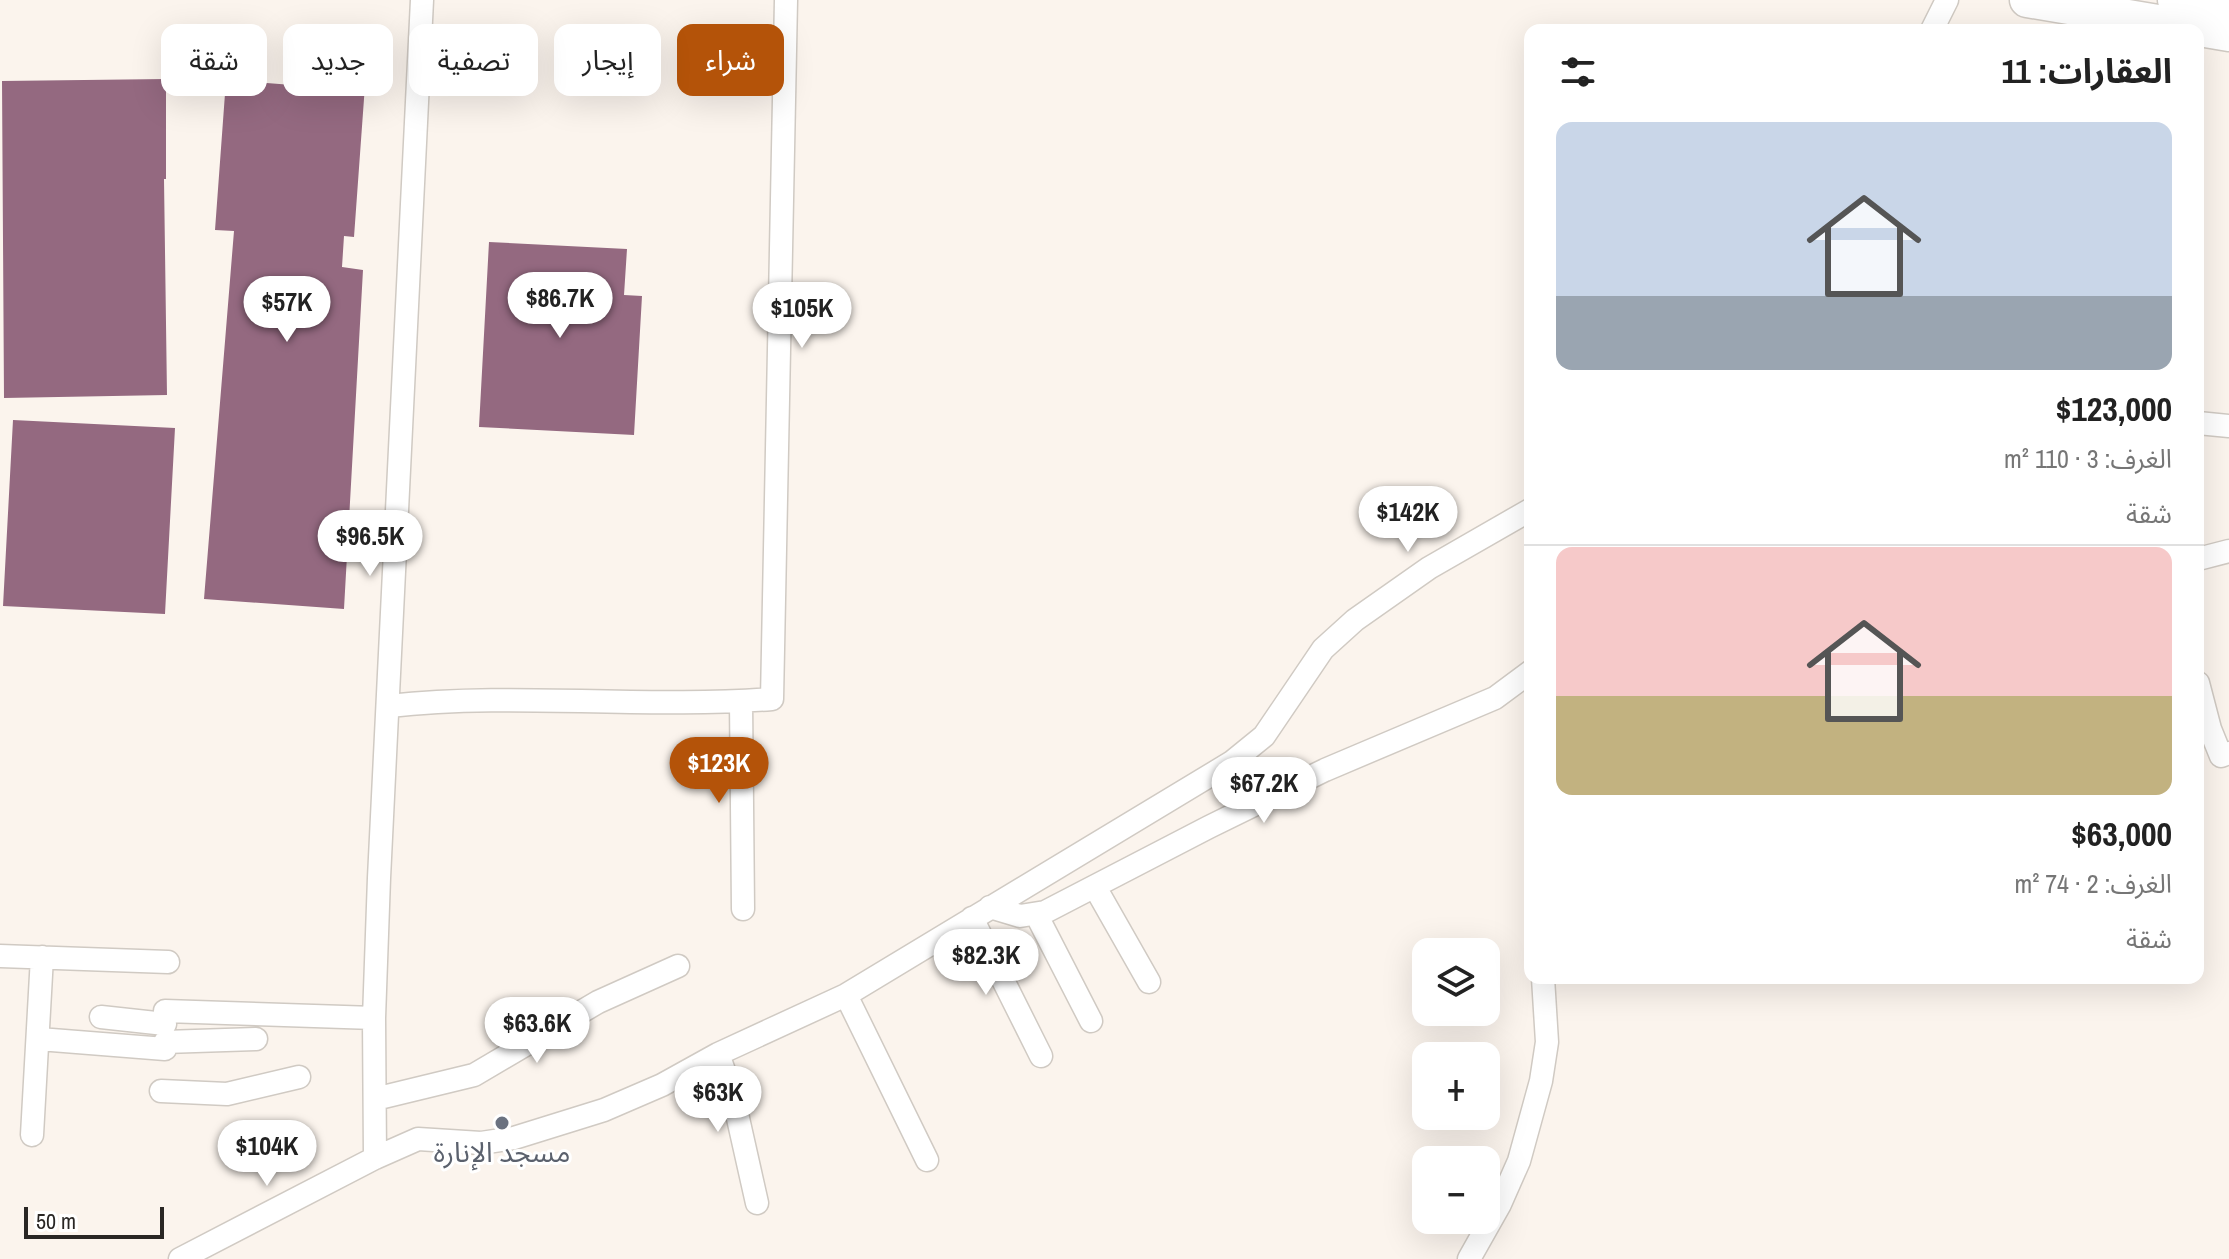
<!DOCTYPE html>
<html lang="ar">
<meta charset="utf-8">
<style>
:root{--surface:#fff;--page:#f2f2f2;--text:#222;--muted:#767676;--line:#e0e0e0;--accent:#b45309}
body{margin:0;font-family:"Archivo Narrow","Noto Sans Arabic",sans-serif;background:var(--page);color:var(--text);direction:rtl;height:100vh;display:flex;flex-direction:column;font-size:30px;white-space:nowrap}
*{box-sizing:border-box;margin:0}
p{font-size:26px;color:var(--muted)}
.icon{flex:none;width:44px;height:44px;fill:none;stroke:currentColor;stroke-width:2;stroke-linecap:round;stroke-linejoin:round}
.map{position:relative;flex:1;overflow:hidden;direction:ltr}
.panel{position:absolute;left:1524px;top:24px;width:680px;height:960px;display:flex;flex-direction:column;background:var(--surface);border-radius:16px;box-shadow:0 8px 32px #0002;direction:rtl}
.panel>*{flex:none}
.guide{position:absolute;left:24px;top:24px;width:760px;height:72px;direction:rtl;display:flex;gap:16px}
.fabs{position:absolute;left:1412px;top:938px;display:grid;gap:16px}
.fabs a{display:grid;place-items:center;width:88px;height:88px;border-radius:16px;background:var(--surface);box-shadow:0 8px 32px #0002;font-size:40px}
.scale{position:absolute;left:24px;bottom:20px;width:140px;box-sizing:border-box;padding-left:8px;border:4px solid #292624;border-top:0;font-size:22px;line-height:28px;white-space:nowrap;color:#292624;-webkit-text-stroke:6px #fff;paint-order:stroke}
.price{position:absolute;translate:-50% -68px;padding:0 18px;border-radius:28px;background:#fff;color:#222;font-size:26px;line-height:52px;filter:drop-shadow(0 2px 4px #0008)}
.price::after{content:'';position:absolute;left:50%;top:48px;width:24px;height:18px;margin-left:-12px;background:inherit;clip-path:polygon(0 0,100% 0,50% 100%)}
.price.selected{background:var(--accent);color:#fff}
ul{padding:0;list-style:none}
li{display:grid;align-content:center;gap:16px;height:424px;padding:0 32px}
li+li{border-top:2px solid var(--line)}
li span{display:grid;place-items:center;height:248px;border-radius:16px;color:#555}
li>.icon{margin-inline-start:auto}
span .icon{width:144px;height:144px;fill:#fffc;stroke-width:1}
li b{font-size:34px}
h2{display:flex;justify-content:space-between;align-items:center;height:96px;padding:0 32px;font-size:34px}
.chip{padding:0 28px;border-radius:16px;background:var(--surface);box-shadow:0 8px 32px #0002;font-size:28px;line-height:72px}
.chip.selected{background:var(--accent);color:#fff}
.map>svg:first-child{display:block}
</style>
<div class="map">
<svg width="2229" height="1259" viewBox="0 0 2229 1259">
<rect width="100%" height="100%" fill="#fbf4ed"/>
<path fill="#946980" d="M166,79V179H164L167,395L4,398L2,81Z
M226,80L292,85V80L365,85L354,237L344,236L342,267L363,270L344,609L204,599L234,231L215,230Z
M489,242L627,249L624,295L642,296L634,435L479,427Z
M13,420L175,428L165,614L3,606Z"/>
<g fill="none" stroke-linecap="round" stroke-linejoin="round">
<g stroke="#d0cac3" stroke-width="25">
<path id="street" d="M1932,30L1947,0
M2198,423L2229,426
M2198,559L2229,551
M2198,683L2210,729L2198,730
M741,701L743,909
M389,706C516,692 645,709 772,699L786,0
M2210,729L2221,756L2229,753
M1095,887L1149,982
M990,907L1020,916L1045,912L1209,827L1325,770L1495,698L1530,672
M1036,914L1091,1021
M972,918L1041,1056
M0,956L168,962
M846,995L927,1160
M165,1011L374,1018
M101,1017L165,1024
M39,1039L165,1049
M165,1042L256,1039
M718,1054L733,1096L757,1203
M161,1091L227,1094L299,1077
M375,1099L474,1075L598,1002L678,966
M32,1135L42,957
M375,1158L374,1018L379,878L422,0
M180,1259L375,1158L418,1139L481,1143L514,1138L604,1110L662,1085L718,1054L846,995L1232,762L1264,736L1323,649L1355,620L1429,568L1530,510
M1469,1259L1500,1204L1519,1161L1541,1081L1547,1042L1543,978"/>
</g>
<g stroke="#d0cac3" stroke-width="37">
<path id="primary" d="M2027,0L2229,34
M2175,0L2229,9"/>
</g>
<use href="#street" stroke="#fff" stroke-width="22"/>
<use href="#primary" stroke="#fff" stroke-width="34"/>
</g>
<circle fill="#6b7280" stroke="#fff" stroke-width="3" cx="502" cy="1123" r="8"/>
<g text-anchor="middle" stroke-width="6" stroke-linejoin="round" paint-order="stroke">
<g font-size="28" fill="#5b616d" stroke="#fff">
<text x="502" y="1162">مسجد الإنارة</text>
</g>
</g>
</svg>
<div class="fabs">
<a><svg class="icon" aria-label="layers" viewBox="0 0 24 24"><path d="M12 4l9 5-9 5-9-5zM3 14l9 5 9-5"/></svg></a>
<a>+</a>
<a>−</a>
</div>
<div class="scale">50 m</div>
<b class="price" style="left:560px;top:340px">$86.7K</b>
<b class="price" style="left:287px;top:344px">$57K</b>
<b class="price" style="left:802px;top:350px">$105K</b>
<b class="price" style="left:1408px;top:554px">$142K</b>
<b class="price" style="left:370px;top:578px">$96.5K</b>
<b class="price selected" style="left:719px;top:805px">$123K</b>
<b class="price" style="left:1264px;top:825px">$67.2K</b>
<b class="price" style="left:986px;top:997px">$82.3K</b>
<b class="price" style="left:537px;top:1065px">$63.6K</b>
<b class="price" style="left:718px;top:1134px">$63K</b>
<b class="price" style="left:267px;top:1188px">$104K</b>
<div class="guide">
<a class="chip selected">شراء</a>
<a class="chip">إيجار</a>
<a class="chip">تصفية</a>
<a class="chip">جديد</a>
<a class="chip">شقة</a>
</div>
<section class="panel">
<h2>العقارات: 11<svg class="icon" aria-label="filters" viewBox="0 0 24 24"><path d="M4 7h16M4 17h16"/><circle cx="9" cy="7" r="2"/><circle cx="15" cy="17" r="2"/></svg></h2>
<ul>
<li><span style="background:linear-gradient(#c9d6e8 70%,#9aa5b1 0)"><svg class="icon" aria-label="home" viewBox="0 0 24 24"><path d="M3 11l9-7 9 7M6 9v11h12V9"/></svg></span><div><b>$123,000</b><p>الغرف: 3 · 110 m²</p><p>شقة</p></div></li>
<li><span style="background:linear-gradient(#f6c9c9 60%,#c2b280 0)"><svg class="icon" aria-label="home" viewBox="0 0 24 24"><path d="M3 11l9-7 9 7M6 9v11h12V9"/></svg></span><div><b>$63,000</b><p>الغرف: 2 · 74 m²</p><p>شقة</p></div></li>
</ul>
</section>
</div>
